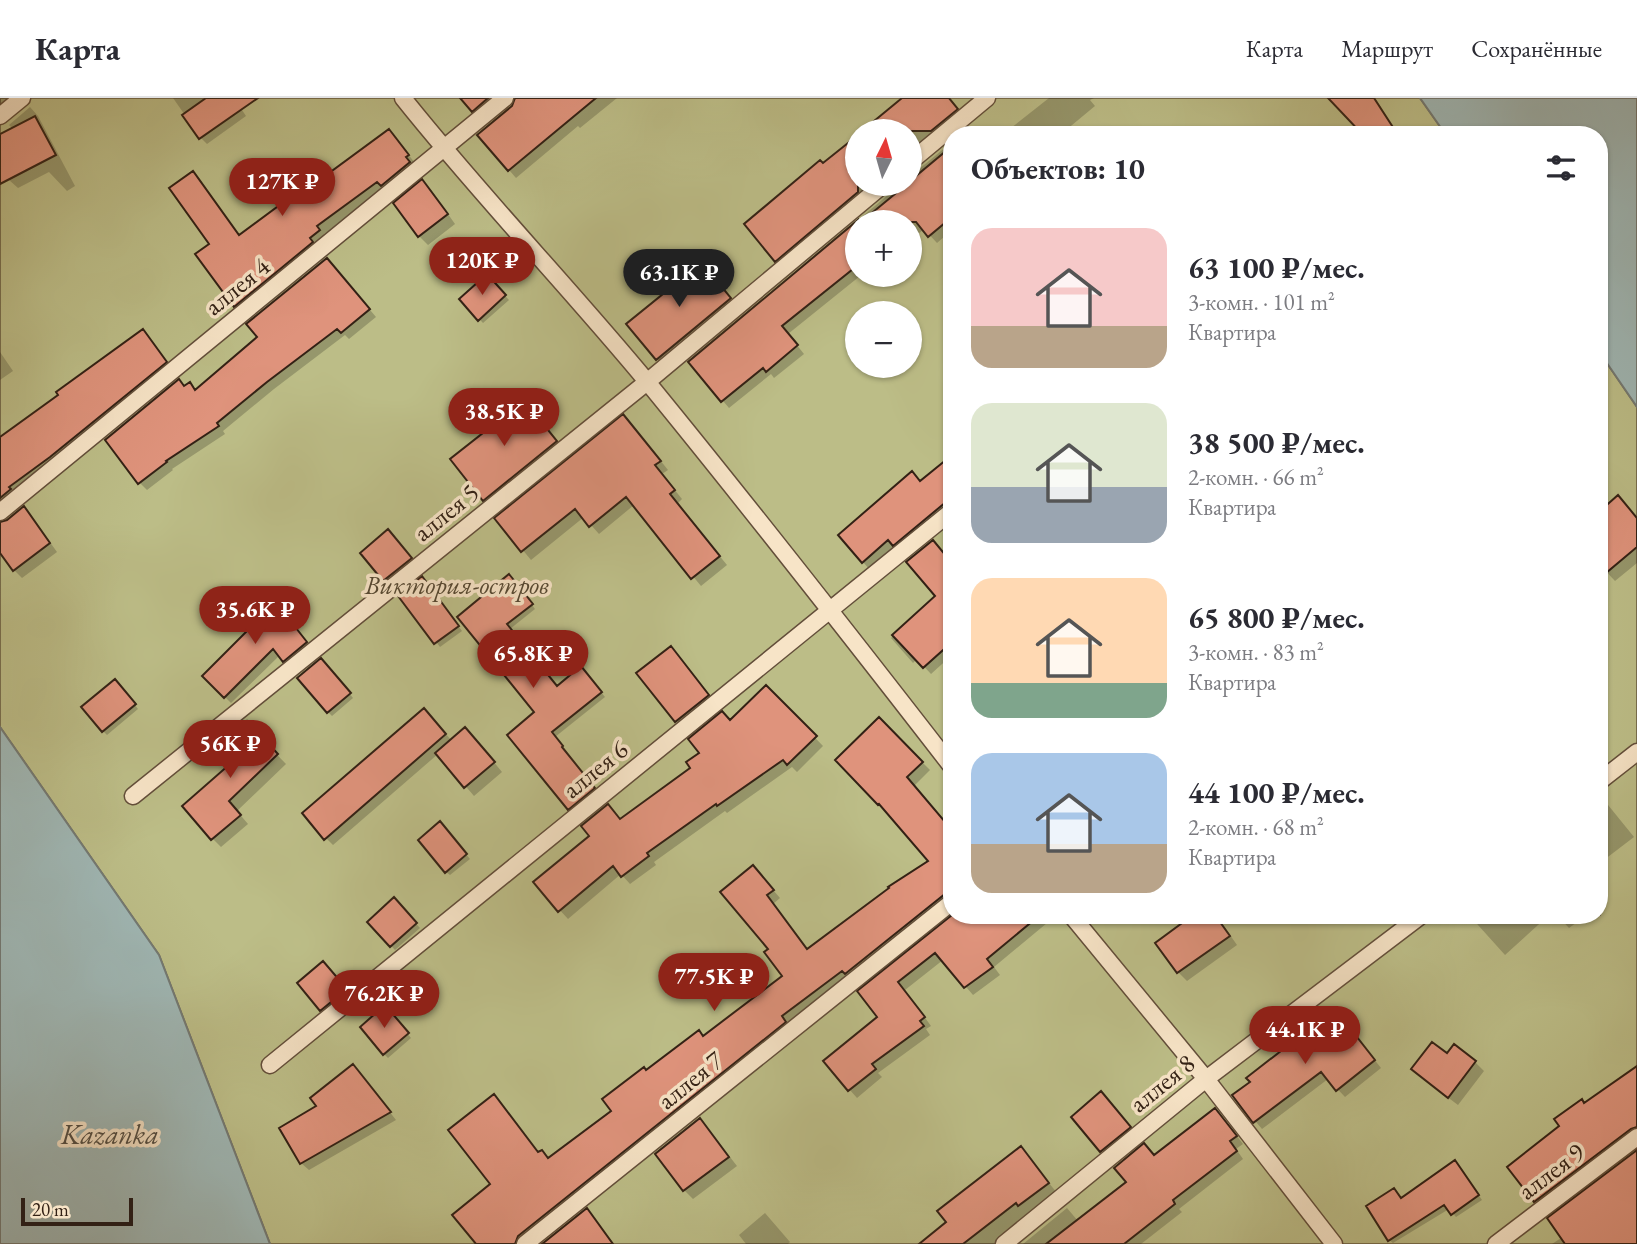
<!DOCTYPE html>
<html lang="ru">
<meta charset="utf-8">
<style>
:root{--surface:#fff;--page:#f7f7f7;--text:#2b2b33;--muted:#7c7c81;--line:#e1e1e2;--accent:#8f2418}
body{margin:0;font-family:"EB Garamond",serif;background:var(--page);color:var(--text);height:100vh;display:flex;flex-direction:column;font-size:26px;white-space:nowrap}
*{box-sizing:border-box;margin:0}
p{font-size:23px;color:var(--muted)}
.icon{flex:none;width:38px;height:38px;fill:none;stroke:currentColor;stroke-width:2;stroke-linecap:round;stroke-linejoin:round}
.map{position:relative;flex:1;overflow:hidden}
.sheet{position:absolute;left:943px;top:28px;width:665px;height:798px;display:flex;flex-direction:column;background:var(--surface);border-radius:28px;box-shadow:0 2px 5px #0004}
.sheet>*{flex:none}
.needle{width:46px;rotate:5deg}
.buttons{position:absolute;left:845px;top:21px;display:grid;gap:14px}
.buttons a{display:grid;place-items:center;width:77px;height:77px;border-radius:50%;background:var(--surface);box-shadow:0 2px 5px #0004;font-size:35px}
.scale{position:absolute;left:21px;bottom:18px;width:112px;box-sizing:border-box;padding-left:7px;border:4px solid #332115;border-top:0;font-size:19px;line-height:24px;white-space:nowrap;color:#332115;-webkit-text-stroke:5px #f7e4c7;paint-order:stroke}
.price{position:absolute;translate:-50% -60px;padding:0 16px;border-radius:24px;background:var(--accent);color:#fff;font-size:23px;line-height:46px;filter:drop-shadow(0 2px 4px #0008)}
.price::after{content:'';position:absolute;left:50%;top:42px;width:21px;height:16px;margin-left:-10px;background:inherit;clip-path:polygon(0 0,100% 0,50% 100%)}
.price.on{background:#222;color:#fff}
ul{padding:0;list-style:none}
li{display:flex;align-items:center;gap:21px;height:175px;padding:0 28px}
li span{display:grid;place-items:center;flex:none;width:196px;height:140px;border-radius:21px;color:#555}
li>.icon{margin-inline-start:auto}
span .icon{width:84px;height:84px;fill:#fffc;stroke-width:1}
li b{font-size:30px}
h2{display:flex;justify-content:space-between;align-items:center;height:84px;padding:0 28px;font-size:30px}
header{display:flex;align-items:center;gap:42px;box-sizing:border-box;height:98px;padding:0 35px;background:var(--surface);border-bottom:2px solid var(--line)}
header strong{font-size:33px}
nav{display:flex;gap:38px;margin-inline-start:auto;font-size:24px}
.map>svg:first-child{display:block}
</style>
<header>
<strong>Карта</strong>
<nav><a>Карта</a><a>Маршрут</a><a>Сохранённые</a></nav>
</header>
<div class="map">
<svg width="1637" height="1146" viewBox="0 0 1637 1146">
<rect width="100%" height="100%" fill="#f2d5a9"/>
<filter id="stains"><feTurbulence type="fractalNoise" baseFrequency=".00286" numOctaves="4"/><feColorMatrix values="0 0 0 0 .2 0 0 0 0 .09 0 0 0 0 .02 0 0 0 .5 -.17"/></filter>
<radialGradient id="worn" r=".72"><stop offset=".6" stop-color="#630" stop-opacity="0"/><stop offset="1" stop-color="#630" stop-opacity=".3"/></radialGradient>
<path fill="#bcbd87" stroke="#786f4e" stroke-width="2" fill-rule="evenodd" d="M0,0H1420L1446,37H952V817H1600V255L1637,309V1146H270L159,857L0,629ZM858,33H910V86H858ZM858,124H910V177H858ZM858,215H910V268H858Z"/>
<path fill="#9fb6b3" stroke="#747a74" stroke-width="2" d="M1420,0H1637V309L1600,255V37H1446Z
M0,629L159,857L270,1146H0Z"/>
<path fill="#0003" d="M0,0H25L0,15Z
M173,0H234L246,18L207,46L201,40Z
M463,0H505L481,20Z
M516,0H617L580,30L578,28L516,80L479,37L513,9Z
M900,0H948L964,19L910,63V33H864L902,2Z
M1049,0H1094L1090,2L1095,8L1060,37H1002Z
M1331,0H1375L1398,37H1346L1345,36L1357,28Z
M30,9L38,18L75,88L67,93L49,74L18,90L9,82L0,65V38L13,31L9,27Z
M971,29L979,37H962Z
M396,41L415,65L385,91L324,136L327,140L243,215L235,208L211,146L193,75L201,83L240,139L330,77Z
M952,44V132L937,145L924,131L910,143V124H858V177H868L863,181L860,178L788,236L804,256L774,280L771,276L729,310L690,264L895,91L896,86H910V76H913Z
M823,68L858,86H884L783,170L776,163Z
M422,84L431,92L455,126L428,147L419,138Z
M334,169L376,219L349,241L345,237L274,291L223,333L225,336L172,371L173,372L147,392L140,385L185,290L196,293L259,240Z
M706,170L738,210L666,270L657,261Z
M487,179L509,202L483,225L461,202Z
M152,243L173,273L0,415V341Z
M0,254L13,273L0,282Z
M519,298L563,350L491,408L484,402L495,327Z
M632,327L668,372L662,376L682,401L677,406L727,467L701,488L634,407L599,436L584,419L531,462L497,421Z
M952,359V410L900,453L896,448L869,471L840,437L921,385Z
M1618,400L1637,421V465L1615,483L1600,467V415Z
M31,418L57,454L22,480L14,472L0,452V426Z
M392,437L415,465L389,486L385,482Z
M952,466V532L941,541L952,553V557L931,576L917,561L913,565L891,540L937,498Z
M513,482L535,511L510,531L557,590L585,574L605,599L555,639L566,653L564,654L597,695L573,715L569,711L537,614L459,519Z
M426,485L462,533L440,549L401,498Z
M277,506L313,552L291,569L280,557L231,605L204,578Z
M671,550L680,559L717,606L685,632L677,623L639,575Z
M325,566L353,600L332,618L328,614Z
M119,587L138,611L107,637L103,633Z
M766,589L823,648L797,674L792,669L727,715L725,713L654,764L656,767L630,786L621,776L568,821L535,785L693,671L702,655L731,624Z
M431,619L452,643L474,640L502,674L474,698L438,656L333,747L326,740Z
M879,621L930,672L914,688L952,734V804L527,1146H478L539,1056L549,1061L614,1013L646,974L704,939L785,878L771,851L760,777L780,800L773,806L808,852L931,764Z
M247,626L286,666L237,713L248,726L221,749L212,740L233,666Z
M1604,702L1634,739L1600,765V705Z
M444,730L470,761L450,777L446,774Z
M394,802L420,830L395,852L369,824Z
M955,817H1041L1047,825L994,869L1000,877L973,897L943,862L905,892L931,928L926,931L930,937L878,975L882,979L857,1000L825,964L879,919L860,894Z
M1196,817H1216L1237,847L1187,883L1178,874L1158,845Z
M1291,817H1302L1296,822Z
M1469,817H1549L1505,857Z
M1557,817H1587L1569,830Z
M327,869L350,896L325,916L321,912Z
M389,914L411,940L388,960L384,956Z
M1342,921L1381,970L1345,999L1328,981L1262,1031L1234,998Z
M1475,964L1484,973L1458,1007L1422,980L1413,971Z
M1637,971V1038L1544,1111L1536,1102L1561,1028L1585,1007Z
M360,976L396,1022L309,1072L301,1065L281,1030L319,1009Z
M1110,1005L1138,1039L1111,1061L1102,1052Z
M1223,1020L1243,1046L1236,1051L1243,1061L1179,1111L1182,1114L1141,1146H1023L1067,1110L1078,1123L1128,1084L1155,1059Z
M699,1022L708,1031L737,1068L693,1101L684,1092Z
M1021,1050L1061,1100L1004,1146H922L948,1124Z
M1637,1063V1146H1552L1564,1138Z
M1459,1068L1482,1102L1456,1119L1449,1111L1393,1145L1389,1142L1401,1102Z
M765,1115L790,1144L788,1146H746L739,1137Z"/>
<path fill="#df937c" stroke="#332115" stroke-width="2" d="M206,0H258L199,41L182,17Z
M460,0H488L472,14Z
M515,0H596L508,73L477,37L512,8Z
M902,0H949L958,11L931,33H862Z
M1328,0H1374L1398,37H1363Z
M35,18L56,57L0,86V36Z
M389,31L409,57L406,59L410,64L381,88L377,84L317,128L320,132L310,140L313,144L234,209L195,156L209,146L169,90L193,73L239,137L327,72L329,75Z
M858,37V94L775,164L744,126L820,62L823,65Z
M952,48V119L928,139L916,124H861L907,86H910V83Z
M422,81L448,116L418,139L393,105Z
M858,122V167L782,228L798,247L766,274L763,270L721,304L688,264Z
M697,159L731,200L656,262L626,226L674,187L670,182Z
M327,160L370,211L341,235L337,231L267,284L217,325L219,328L166,363L167,364L138,386L105,342L179,281L184,288L190,284L195,292L257,239L246,226Z
M487,176L506,197L478,223L459,201Z
M143,231L167,264L50,359L9,389L11,391L0,400V339L58,297L56,294Z
M519,296L557,343L483,403L450,361L493,327L488,321Z
M623,316L661,363L655,367L675,392L670,396L720,458L691,481L626,399L589,429L575,411L521,454L494,420Z
M952,357V399L893,448L888,442L862,465L838,437L912,373L920,383Z
M1618,397L1637,420V449L1600,480V413Z
M24,408L50,445L13,473L0,455V424L7,422Z
M388,431L412,460L383,483L360,455Z
M933,442L952,465V544L923,570L892,537L935,498L906,464Z
M509,476L533,506L507,526L557,588L581,568L602,594L552,634L563,648L562,649L595,690L568,712L507,637L534,614L457,519Z
M422,478L459,528L434,546L398,498Z
M270,497L307,544L283,564L273,551L224,600L202,578L249,531L241,522Z
M671,548L709,597L675,624L636,575Z
M321,560L351,595L327,615L297,580Z
M115,581L136,606L102,634L81,609Z
M766,587L817,638L787,667L783,662L717,708L716,706L647,755L649,758L621,779L613,768L558,814L533,784L589,738L581,728L608,706L620,721L690,670L686,664L699,655L688,641L722,613L730,622Z
M424,610L446,636L324,742L302,715Z
M879,619L923,664L907,679L952,732V794L945,796L845,876L842,873L782,918L786,924L518,1138L515,1146H476L452,1117L490,1086L448,1032L494,996L538,1054L542,1052L548,1060L611,1013L602,1001L644,969L646,972L699,932L703,938L782,878L764,854L768,851L720,794L753,767L774,792L767,797L807,851L889,790L888,789L928,763L879,706L878,707L835,662Z
M247,623L278,656L229,703L241,717L211,742L182,708L230,666L217,652Z
M465,629L495,664L464,690L435,655Z
M440,723L467,756L445,775L418,742Z
M394,799L417,825L390,849L367,824Z
M952,817H1040L987,861L993,869L964,890L935,855L898,884L925,919L920,923L924,928L872,966L876,971L848,993L823,963L877,919L857,893Z
M1193,817H1215L1230,838L1177,875L1155,845Z
M323,863L347,891L320,913L297,885Z
M385,907L409,935L383,957L360,929Z
M1335,911L1375,962L1336,993L1321,974L1253,1025L1232,997L1250,984L1246,980Z
M1432,944L1447,955L1454,946L1476,963L1448,1000L1411,971Z
M353,966L391,1014L300,1066L279,1030L316,1008L310,1000Z
M1637,968V1029L1631,1031L1534,1104L1507,1069L1559,1028L1554,1021L1582,1001L1584,1005Z
M1101,993L1131,1029L1100,1054L1071,1019Z
M1215,1010L1237,1038L1230,1043L1237,1053L1173,1102L1175,1106L1124,1146H1046L1126,1084L1114,1070L1144,1045L1154,1057Z
M700,1020L729,1059L683,1093L655,1056Z
M1021,1048L1049,1085L1018,1108L1016,1105L963,1146H919L946,1124L937,1113Z
M1637,1052V1146H1565L1547,1120Z
M1455,1062L1479,1097L1451,1117L1444,1107L1388,1143L1366,1108L1394,1090L1401,1100Z
M587,1110L613,1146H542Z"/>
<g fill="none" stroke-linecap="round" stroke-linejoin="round">
<g stroke="#634e3a" stroke-width="19">
<path id="lane" d="M403,0C481,98 569,189 649,286C752,412 852,540 952,669
M0,18L22,0
M910,64L987,0
M0,414L505,0
M1600,683L1637,654
M133,698L647,284L884,86
M1071,817L1206,981L1334,1146
M270,967L952,413
M525,1146L952,804
M1004,1146L1206,981L1422,817
M1496,1146L1637,1039"/>
</g>
<use href="#lane" stroke="#f7e4c7" stroke-width="16"/>
</g>
<g text-anchor="middle" stroke-width="7" stroke-linejoin="round" paint-order="stroke">
<g font-size="26" fill="#332115" stroke="#f7e4c7">
<text transform="translate(237 188) rotate(-39)" y="9">аллея 4</text>
<text transform="translate(446 414) rotate(-39)" y="9">аллея 5</text>
<text transform="translate(595 671) rotate(-39)" y="9">аллея 6</text>
<text transform="translate(690 982) rotate(-39)" y="9">аллея 7</text>
<text transform="translate(1162 985) rotate(-39)" y="9">аллея 8</text>
<text transform="translate(1551 1073) rotate(-37)" y="9">аллея 9</text>
</g>
<g font-size="26" font-style="italic" fill="#554832" stroke="#f7e4c7">
<text x="457" y="496">Виктория-остров</text>
</g>
<g font-size="28" font-style="italic" fill="#534e44" stroke="#f7e4c7">
<text x="110" y="1046">Kazanka</text>
</g>
</g>
<rect width="100%" height="100%" filter="url(#stains)"/>
<rect width="100%" height="100%" fill="url(#worn)"/>
</svg>
<div class="buttons">
<a><svg class="needle" viewBox="-14 -14 28 28"><path d="M0-13l5 13h-10z" fill="#e53935"/><path d="M0 13l5-13h-10z" fill="#7c7c81"/></svg></a>
<a>+</a>
<a>−</a>
</div>
<div class="scale">20 m</div>
<b class="price" style="left:282px;top:120px">127K ₽</b>
<b class="price" style="left:482px;top:199px">120K ₽</b>
<b class="price on" style="left:679px;top:211px">63.1K ₽</b>
<b class="price" style="left:504px;top:350px">38.5K ₽</b>
<b class="price" style="left:255px;top:548px">35.6K ₽</b>
<b class="price" style="left:533px;top:592px">65.8K ₽</b>
<b class="price" style="left:230px;top:682px">56K ₽</b>
<b class="price" style="left:714px;top:915px">77.5K ₽</b>
<b class="price" style="left:384px;top:932px">76.2K ₽</b>
<b class="price" style="left:1305px;top:968px">44.1K ₽</b>
<section class="sheet">
<h2>Объектов: 10<svg class="icon" aria-label="filters" viewBox="0 0 24 24"><path d="M4 7h16M4 17h16"/><circle cx="9" cy="7" r="2"/><circle cx="15" cy="17" r="2"/></svg></h2>
<ul>
<li><span style="background:linear-gradient(#f6c9c9 70%,#b9a48a 0)"><svg class="icon" aria-label="home" viewBox="0 0 24 24"><path d="M3 11l9-7 9 7M6 9v11h12V9"/></svg></span><div><b>63 100 ₽/мес.</b><p>3-комн. · 101 m²</p><p>Квартира</p></div></li>
<li><span style="background:linear-gradient(#dfe7d0 60%,#9aa5b1 0)"><svg class="icon" aria-label="home" viewBox="0 0 24 24"><path d="M3 11l9-7 9 7M6 9v11h12V9"/></svg></span><div><b>38 500 ₽/мес.</b><p>2-комн. · 66 m²</p><p>Квартира</p></div></li>
<li><span style="background:linear-gradient(#ffd9b3 75%,#7fa58c 0)"><svg class="icon" aria-label="home" viewBox="0 0 24 24"><path d="M3 11l9-7 9 7M6 9v11h12V9"/></svg></span><div><b>65 800 ₽/мес.</b><p>3-комн. · 83 m²</p><p>Квартира</p></div></li>
<li><span style="background:linear-gradient(#a9c7e8 65%,#b9a48a 0)"><svg class="icon" aria-label="home" viewBox="0 0 24 24"><path d="M3 11l9-7 9 7M6 9v11h12V9"/></svg></span><div><b>44 100 ₽/мес.</b><p>2-комн. · 68 m²</p><p>Квартира</p></div></li>
</ul>
</section>
</div>
